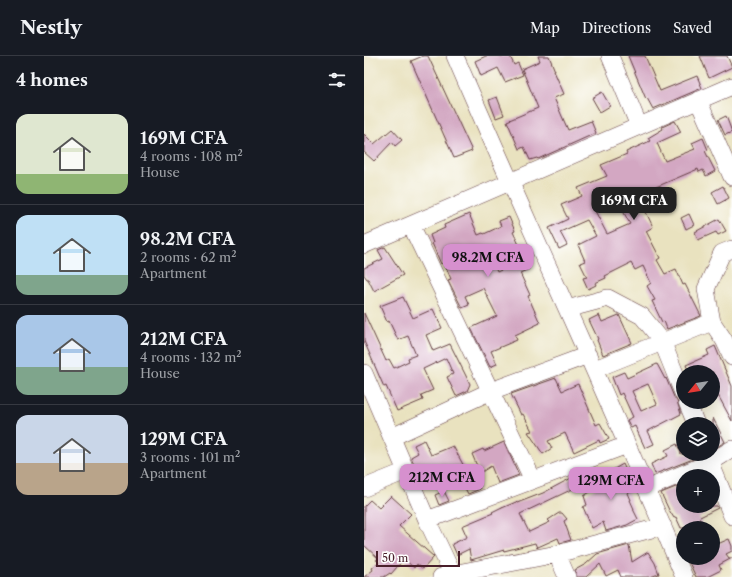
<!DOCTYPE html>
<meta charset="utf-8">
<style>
:root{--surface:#171b24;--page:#20242c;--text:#f1f3f6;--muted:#9ea1a6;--line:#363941;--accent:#d690ce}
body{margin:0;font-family:"Libre Caslon Text",serif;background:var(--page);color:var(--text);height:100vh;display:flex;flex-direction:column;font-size:15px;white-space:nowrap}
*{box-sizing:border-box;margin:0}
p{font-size:13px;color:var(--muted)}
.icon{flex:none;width:22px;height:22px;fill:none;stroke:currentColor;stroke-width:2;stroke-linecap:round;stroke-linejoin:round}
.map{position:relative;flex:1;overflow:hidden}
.side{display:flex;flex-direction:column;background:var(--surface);width:364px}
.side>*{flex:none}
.needle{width:26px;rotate:240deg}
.buttons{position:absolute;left:312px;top:309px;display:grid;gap:8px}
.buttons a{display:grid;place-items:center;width:44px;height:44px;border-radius:50%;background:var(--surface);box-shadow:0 4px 16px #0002;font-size:20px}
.scale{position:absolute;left:12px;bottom:10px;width:84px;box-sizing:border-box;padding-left:4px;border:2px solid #4a1f2b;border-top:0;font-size:11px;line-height:14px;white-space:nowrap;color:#4a1f2b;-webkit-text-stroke:3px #fff;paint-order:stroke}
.price{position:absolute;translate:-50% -34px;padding:0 9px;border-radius:8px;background:var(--accent);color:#111;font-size:13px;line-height:26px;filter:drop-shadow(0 1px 2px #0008)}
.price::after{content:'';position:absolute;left:50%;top:24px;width:12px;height:9px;margin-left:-6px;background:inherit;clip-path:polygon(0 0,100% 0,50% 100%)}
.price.on{background:#222;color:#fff}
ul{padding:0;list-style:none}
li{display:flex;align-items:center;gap:12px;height:100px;padding:0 16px}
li+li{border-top:1px solid var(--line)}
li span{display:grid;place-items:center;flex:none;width:112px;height:80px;border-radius:12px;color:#555}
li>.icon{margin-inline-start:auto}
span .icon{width:48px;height:48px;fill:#fffc;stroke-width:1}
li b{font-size:17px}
h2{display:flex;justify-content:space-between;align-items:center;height:48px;padding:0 16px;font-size:17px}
header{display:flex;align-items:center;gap:24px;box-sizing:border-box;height:56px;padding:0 20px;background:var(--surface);border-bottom:1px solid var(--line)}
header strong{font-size:19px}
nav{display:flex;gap:22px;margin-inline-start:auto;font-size:14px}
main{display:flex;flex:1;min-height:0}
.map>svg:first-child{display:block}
</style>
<header>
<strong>Nestly</strong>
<nav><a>Map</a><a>Directions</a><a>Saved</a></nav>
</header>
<main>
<section class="side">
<h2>4 homes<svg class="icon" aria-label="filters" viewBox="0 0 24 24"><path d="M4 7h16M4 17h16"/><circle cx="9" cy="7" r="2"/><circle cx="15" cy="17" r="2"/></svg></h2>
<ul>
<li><span style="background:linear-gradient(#dfe7d0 75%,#8fb573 0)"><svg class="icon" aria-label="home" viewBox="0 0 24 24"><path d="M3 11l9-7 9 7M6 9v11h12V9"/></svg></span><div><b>169M CFA</b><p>4 rooms · 108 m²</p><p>House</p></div></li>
<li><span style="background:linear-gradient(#bfe0f5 75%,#7fa58c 0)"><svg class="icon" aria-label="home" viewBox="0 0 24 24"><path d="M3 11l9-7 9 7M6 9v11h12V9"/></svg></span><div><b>98.2M CFA</b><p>2 rooms · 62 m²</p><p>Apartment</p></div></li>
<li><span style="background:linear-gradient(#a9c7e8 65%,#7fa58c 0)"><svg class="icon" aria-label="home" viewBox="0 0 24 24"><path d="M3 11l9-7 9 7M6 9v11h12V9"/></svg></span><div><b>212M CFA</b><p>4 rooms · 132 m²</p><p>House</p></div></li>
<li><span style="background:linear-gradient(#c9d6e8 60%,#b9a48a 0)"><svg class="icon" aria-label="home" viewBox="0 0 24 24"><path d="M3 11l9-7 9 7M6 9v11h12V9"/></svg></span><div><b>129M CFA</b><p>3 rooms · 101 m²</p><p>Apartment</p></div></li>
</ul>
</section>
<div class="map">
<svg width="368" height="521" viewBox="0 0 368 521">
<rect width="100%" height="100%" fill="#fff"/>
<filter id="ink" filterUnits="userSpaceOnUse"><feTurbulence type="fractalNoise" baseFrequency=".025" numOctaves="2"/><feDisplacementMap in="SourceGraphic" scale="8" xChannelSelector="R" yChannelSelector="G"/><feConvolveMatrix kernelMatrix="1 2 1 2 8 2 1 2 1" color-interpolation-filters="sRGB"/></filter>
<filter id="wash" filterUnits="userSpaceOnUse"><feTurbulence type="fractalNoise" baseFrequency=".012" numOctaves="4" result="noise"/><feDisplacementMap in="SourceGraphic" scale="16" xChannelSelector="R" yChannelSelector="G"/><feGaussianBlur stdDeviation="0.9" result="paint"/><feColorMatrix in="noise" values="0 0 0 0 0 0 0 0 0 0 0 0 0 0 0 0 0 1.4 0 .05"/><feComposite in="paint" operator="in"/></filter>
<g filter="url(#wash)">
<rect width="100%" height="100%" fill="#e9e2bf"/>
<g id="blocks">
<path fill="#d3a7c2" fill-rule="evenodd" d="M59,0H64L108,95L90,102L47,5Z
M122,0H146L150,9L154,7L159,19L141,26L134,12L117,20L111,5Z
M174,0H185L191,15H190L200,38L190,42L204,74L227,65L232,77L174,103L173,102L166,104L160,91L155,93L143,65L174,52L158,13L176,5Z
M264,0H281L296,35L333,20L338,32L289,53L283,42L282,43Z
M336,0H363L368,11L345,22Z
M238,36L246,50L236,56L228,42Z
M133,41L140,59L132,62L125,44Z
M362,60L368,76L361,79L354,64Z
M311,65L317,76L293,87L301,105L331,93L328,87L339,82L344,94L341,95L351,115L342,120L339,114L335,116L334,113L271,140L279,155L281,154L289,171L282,175L296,202L293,204L301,218L312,213L319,229L321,228L337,260L303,273L300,265L298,266L288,245L291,244L283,230L287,227L279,210L271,214L267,207L241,220L242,222L231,227L232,229L224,233L219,222L223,221L216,207L221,205L214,189L232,180L223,164L196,176L203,189L195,193L185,172L204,163L197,149L218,140L214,132L243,120L237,109L263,98L262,96L286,85L284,82L299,73L298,71ZM252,136L261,154L259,155L266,168L243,178L227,147Z
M28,73L38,84L31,90L28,86L10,105L0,96V78L10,88Z
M359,130L365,142L354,148L348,136Z
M105,158L114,179L119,177L120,178L137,170L135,165L145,161L151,175L149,176L158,195L160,194L164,204L161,205L165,213L156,217L166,239L164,240L176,267L151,279L153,284L127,295L133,308L126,311L107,272L133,260L119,232L101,240L105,249L98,252L84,224L87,223L80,206L77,208L68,187H69L66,179L81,172L80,169ZM142,191L150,208L133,216L126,199Z
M325,158L330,169L322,173L317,162Z
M355,163L362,175L354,179L352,176L334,184L331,176Z
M21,191L39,219L10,235L4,223H3L0,219V212L19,203L14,194Z
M39,241L49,262L69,253L78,272L62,279L69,295L86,288L106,328L103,335L92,340L83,321L89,318L82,302L59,313L69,334L57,339L59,344L33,355L22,330L20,331L0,285V257L22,305L25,303L30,312L45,305L44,302L52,299L44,280L34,284L25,265L23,266L16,250Z
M235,259L238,266L255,259L268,287L239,299L233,284L234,283L225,264Z
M351,290L368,330V365L349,330V316H325L322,309L345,299L343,294Z
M293,308L301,323L302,322L310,341L313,345L317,358L284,375L290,388L281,392L271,370L267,372L263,364L269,361L258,337L255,339L248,321L260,316L263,322ZM284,328L293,348L277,355L268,335Z
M192,322L198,335L214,328L232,369L236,367L245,383L236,387L235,384L210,396L201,377L184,385L188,392L179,398L164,376L168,375L159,358L157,359L147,338Z
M349,362L361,386L351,392L349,390Z
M60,384L67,399L89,390L103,416L107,414L116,433L104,438L97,424L78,432L70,415L59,419L58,417L54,418L47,401L54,397L50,389Z
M140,386L155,419L134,427L127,410L116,417L108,398L119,393L120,395Z
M313,388L317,398H327L329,403L291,418L287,408L304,400L301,394Z
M259,408L271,434L264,437L267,444H266L270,453H269L274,463L263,469L242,475L239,466L228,472L219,451L223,449L220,440L235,430L231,424Z
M211,420L217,429L156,458L165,476L186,466L184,464L195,457H198L203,463L200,465L207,484L196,487L194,482L174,491L173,492L171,487L140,495V494L107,504L105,493L93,499L88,488L103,481L98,470L129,457L128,456L138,451V452L152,446L153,447L179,437Z
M319,428V450H353L354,452L336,461L335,462L340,472H317L312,461L310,462L305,454L297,437Z
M80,435L85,445L75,449L71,439Z
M27,440L47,458L35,470L70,501L59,513L53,508L50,512L40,503L27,518L26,517L20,521H0L9,514L8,512L15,507L12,504L14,502L0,489V450L6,444L15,452Z
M365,483L368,490V495L362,498L365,502H368L355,509L357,514L343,521H332L323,502H349V490Z
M265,489L268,506L284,496L291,507L295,518L286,521H257L254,514L242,520L236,508L222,521H213L211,514L222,508L233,498Z"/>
</g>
</g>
<g filter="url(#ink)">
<use href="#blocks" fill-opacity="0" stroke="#623c41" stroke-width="1"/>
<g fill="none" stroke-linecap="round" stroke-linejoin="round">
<g stroke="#623c41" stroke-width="18">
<path id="minor" d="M91,0C166,174 247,346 320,521
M246,0L275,70
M334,44L368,121
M47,169L169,424
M0,189L368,30
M203,253L244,242L278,260L298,285L319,337
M348,266L360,284L368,301
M231,313L348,266L342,233L358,197L368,193
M0,317L63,464L90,521
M323,346L332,368
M28,381L127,335L224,299
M343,398L368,460
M0,432L42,415
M282,433L347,406L368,393
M63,464L263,389
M193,498L203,521
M77,521L88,518L193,498L299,470"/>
</g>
<use href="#minor" stroke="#fff" stroke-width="17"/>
</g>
</g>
</svg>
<div class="buttons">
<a><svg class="needle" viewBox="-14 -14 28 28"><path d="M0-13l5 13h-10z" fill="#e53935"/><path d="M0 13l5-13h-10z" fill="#9ea1a6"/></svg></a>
<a><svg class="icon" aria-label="layers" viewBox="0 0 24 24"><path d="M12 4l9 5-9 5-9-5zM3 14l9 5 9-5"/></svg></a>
<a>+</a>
<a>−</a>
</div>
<div class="scale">50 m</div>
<b class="price on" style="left:270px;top:165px">169M CFA</b>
<b class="price" style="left:124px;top:222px">98.2M CFA</b>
<b class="price" style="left:78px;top:442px">212M CFA</b>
<b class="price" style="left:247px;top:445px">129M CFA</b>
</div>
</main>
